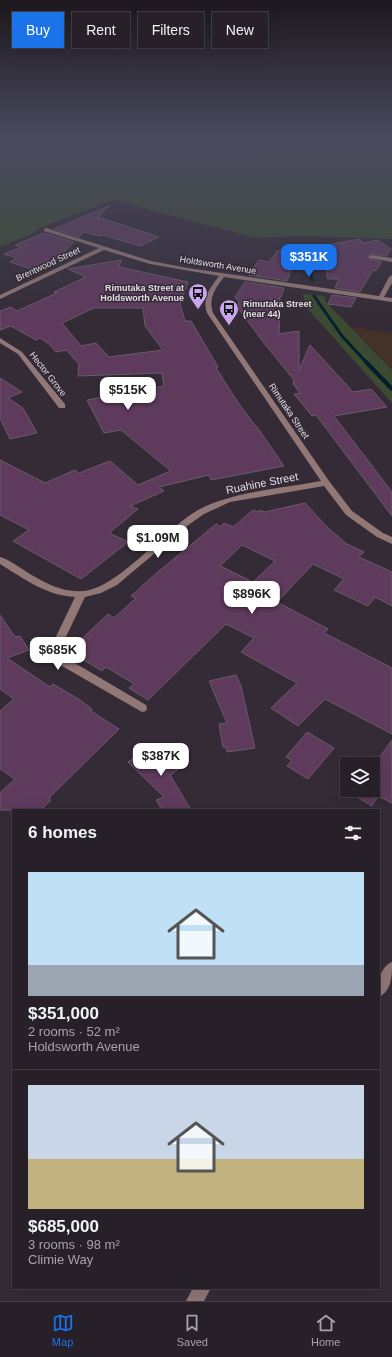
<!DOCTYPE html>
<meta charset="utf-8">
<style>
:root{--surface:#272029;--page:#332d35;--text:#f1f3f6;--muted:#a4a3a8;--line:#433e46;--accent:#1a73e8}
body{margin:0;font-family:Arial,sans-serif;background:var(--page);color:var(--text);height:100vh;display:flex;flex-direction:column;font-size:15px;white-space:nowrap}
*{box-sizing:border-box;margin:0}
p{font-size:13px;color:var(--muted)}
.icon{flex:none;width:22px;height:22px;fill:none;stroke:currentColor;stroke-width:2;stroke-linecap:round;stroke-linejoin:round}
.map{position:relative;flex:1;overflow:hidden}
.sheet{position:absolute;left:12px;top:809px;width:368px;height:480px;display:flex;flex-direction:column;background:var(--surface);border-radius:0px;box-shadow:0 4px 16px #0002,0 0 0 1px var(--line)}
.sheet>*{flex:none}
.banner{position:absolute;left:12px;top:12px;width:368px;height:36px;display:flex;gap:8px}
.controls{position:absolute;left:340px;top:757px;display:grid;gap:8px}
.controls a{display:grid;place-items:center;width:40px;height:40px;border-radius:0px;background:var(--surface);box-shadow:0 4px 16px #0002,0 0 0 1px var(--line);font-size:20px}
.price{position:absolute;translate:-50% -34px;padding:0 9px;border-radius:8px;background:#fff;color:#222;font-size:13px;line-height:26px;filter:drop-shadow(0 1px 2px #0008)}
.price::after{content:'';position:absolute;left:50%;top:24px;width:12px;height:9px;margin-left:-6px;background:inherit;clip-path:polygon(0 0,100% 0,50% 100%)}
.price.on{background:var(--accent);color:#fff}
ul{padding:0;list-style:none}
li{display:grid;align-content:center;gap:8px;height:212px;padding:0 16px}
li+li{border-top:1px solid var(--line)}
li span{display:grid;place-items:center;height:124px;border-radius:0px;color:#555}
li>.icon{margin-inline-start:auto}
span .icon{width:72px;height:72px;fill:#fffc;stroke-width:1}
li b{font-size:17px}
h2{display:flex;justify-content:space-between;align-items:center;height:48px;padding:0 16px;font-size:17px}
.tag{padding:0 14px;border-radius:0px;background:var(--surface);box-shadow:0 4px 16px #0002,0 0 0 1px var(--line);font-size:14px;line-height:36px}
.tag.on{background:var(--accent);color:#fff}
.tabs{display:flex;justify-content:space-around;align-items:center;height:56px;border-top:1px solid var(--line);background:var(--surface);font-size:11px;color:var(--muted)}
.tabs a{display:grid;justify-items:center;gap:2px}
.tabs .on{color:var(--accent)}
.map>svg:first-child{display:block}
</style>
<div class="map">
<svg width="392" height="1301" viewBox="0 0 392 1301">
<rect width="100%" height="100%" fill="#342b37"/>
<path fill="#423227" d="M351,327L392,333V369Z"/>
<path fill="#3b4a30" d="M0,139H328L368,143L392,148V239L303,236L256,238L113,200L40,228L34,233L0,247Z
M303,294L324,296L326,302L392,370V403L306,307Z"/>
<path fill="#021f2c" d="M328,139H392V148L368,143Z"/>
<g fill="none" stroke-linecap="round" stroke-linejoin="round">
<path stroke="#021f2c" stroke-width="3" d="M309,264L312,280
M314,296L342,336L367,363"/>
<path stroke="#021f2c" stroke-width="4" d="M366,362L392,389"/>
</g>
<path fill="#5e3a5c" stroke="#695c68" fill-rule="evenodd" d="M109,206L98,217L159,237L140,246L103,235L99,236L84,232L79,237L54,229Z
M44,233L74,242L53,263L48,261L31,269L10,262L17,258L4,254L21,247L15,245Z
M360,239L362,243L378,240L391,249L386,256L371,254L367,256L369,259L382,262L375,271L373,270L360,292L335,288L339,279H328L323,256L330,257L317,247Z
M278,250L298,252L287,281L249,275L259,260L269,262Z
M121,260L119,267L188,282L180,304L185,321H191L218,367L216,368L237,401L256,427H257L284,466L211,480L209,475L159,487L164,491L130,506L138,509L109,533L128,542L81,579L13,541L29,530L0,515V460L45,483L75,470L79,473L110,461L138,485L171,471L121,430L104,433L87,400L164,386L162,373L78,376L79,364L66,350L56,352L49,344L40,338L36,340L11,326L0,330V311L11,307L17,311L57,293L54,292L86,277L68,269ZM94,308H143L145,326L163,350L109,357L96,343L81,346L62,323Z
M245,282L284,288L281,297L279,298L280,299L279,334L299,331V370L310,345L353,392L371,389L387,407L334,416L392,492V516L316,415L312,416L294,394L300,393L293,384L294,380L264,343L238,308L239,302L235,297Z
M332,295L356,298L351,307L328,304Z
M0,378L22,392L8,398L23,408L37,433L10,439L0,418Z
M305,503L328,528L347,544L364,552L359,557L392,572V606L375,597L368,606L334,590L344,579L313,564L277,602L328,629L324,633L392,668V734L325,699L298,726L271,708L297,683L241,652L254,638L226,624L148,700L129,688L134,684L106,667L102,671L69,651L108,614L114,618L136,598L131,596L152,577L216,524L221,527L224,523L233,527L253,510L258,512L260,510L265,512ZM242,545L275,561L253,582L220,566Z
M0,615L15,637L20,636L29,650L7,658L50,687L53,684L80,700L92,709L91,711L119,729L49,798L51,800L41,810H0V793L15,779L0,769V711L14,699L0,689Z
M236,675L241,686L255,748L227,752L226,747H223L219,724L227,723L209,681Z
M307,732L334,748L308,779L287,766L292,760L286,757Z
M392,740V803L378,796L372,806L345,790H373V766Z
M155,744L180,768L170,775L191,810H162L156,800L164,797L128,762Z"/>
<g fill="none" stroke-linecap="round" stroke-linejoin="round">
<path fill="#917776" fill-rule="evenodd" d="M46,228L151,261L188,268L379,296L389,277L392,275V283L384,297L392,298V302L224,277C215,289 208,298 213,313L329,481L352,511L383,533L392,537V544L377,537L346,515L324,486L230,502L204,514L187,526L117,585L101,593L85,597L62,645L61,654L63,656L146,705L147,708L146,711L142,712L55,662L51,655L52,645L75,597C47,596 23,578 0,564V557C7,559 13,563 19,567C38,579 59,593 83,591C117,589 165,529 198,510C230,492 284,488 321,481L207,313C202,298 210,288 219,276L150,264L104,250L0,299V295L99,248L44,231V229Z
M371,255L392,258V262L369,258L368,257Z
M0,338L22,352L65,404V408H59L18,354L0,343Z
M392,962C392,975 392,991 379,997C379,984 378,968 392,962Z
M193,1288H211L204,1301H186Z"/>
</g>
<linearGradient id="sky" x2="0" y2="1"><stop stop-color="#1d181e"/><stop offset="0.43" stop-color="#4a4a5e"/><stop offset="1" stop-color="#4a4a5e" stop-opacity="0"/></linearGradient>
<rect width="392" height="321" fill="url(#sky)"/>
<defs>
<g id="bus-pin" transform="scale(1)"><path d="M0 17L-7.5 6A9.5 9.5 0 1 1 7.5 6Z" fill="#c9a5ee" stroke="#342b37"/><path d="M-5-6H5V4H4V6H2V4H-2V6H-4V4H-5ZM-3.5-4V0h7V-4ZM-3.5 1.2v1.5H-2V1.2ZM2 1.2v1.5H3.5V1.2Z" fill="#111"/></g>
</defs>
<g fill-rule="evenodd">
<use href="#bus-pin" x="198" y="293"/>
<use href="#bus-pin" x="229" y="309"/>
</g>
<g text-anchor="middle" stroke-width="3" stroke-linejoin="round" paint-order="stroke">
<g font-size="9" fill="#e1dce4" stroke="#342b37">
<text transform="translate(48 264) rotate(-25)" y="3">Brentwood Street</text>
<text transform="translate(218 265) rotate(9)" y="3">Holdsworth Avenue</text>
<text transform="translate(48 374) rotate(52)" y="3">Hector Grove</text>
<text transform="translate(289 411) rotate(56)" y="3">Rimutaka Street</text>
</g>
<g font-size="9" font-weight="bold" fill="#e1dce4" stroke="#342b37" text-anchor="end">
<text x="184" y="291">Rimutaka Street at<tspan x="184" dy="10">Holdsworth Avenue</tspan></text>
<text x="243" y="307" text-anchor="start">Rimutaka Street<tspan x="243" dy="10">(near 44)</tspan></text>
</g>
<g font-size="11" fill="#e1dce4" stroke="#342b37">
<text transform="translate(262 483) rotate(-11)" y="4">Ruahine Street</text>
</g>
</g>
</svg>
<div class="controls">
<a><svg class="icon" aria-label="layers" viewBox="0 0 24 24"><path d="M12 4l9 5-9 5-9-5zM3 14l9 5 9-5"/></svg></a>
</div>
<b class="price on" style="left:309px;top:278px">$351K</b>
<b class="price" style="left:128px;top:411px">$515K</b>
<b class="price" style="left:158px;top:559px">$1.09M</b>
<b class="price" style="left:252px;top:615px">$896K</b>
<b class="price" style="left:58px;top:671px">$685K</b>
<b class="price" style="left:161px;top:777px">$387K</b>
<div class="banner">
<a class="tag on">Buy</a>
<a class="tag">Rent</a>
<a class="tag">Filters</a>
<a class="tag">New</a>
</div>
<section class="sheet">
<h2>6 homes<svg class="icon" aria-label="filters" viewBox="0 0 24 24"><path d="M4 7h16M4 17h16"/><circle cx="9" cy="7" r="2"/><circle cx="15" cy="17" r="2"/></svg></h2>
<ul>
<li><span style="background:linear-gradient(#bfe0f5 75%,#9aa5b1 0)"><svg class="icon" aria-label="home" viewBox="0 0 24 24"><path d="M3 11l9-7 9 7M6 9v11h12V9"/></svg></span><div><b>$351,000</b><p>2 rooms · 52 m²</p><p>Holdsworth Avenue</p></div></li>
<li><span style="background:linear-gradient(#c9d6e8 60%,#c2b280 0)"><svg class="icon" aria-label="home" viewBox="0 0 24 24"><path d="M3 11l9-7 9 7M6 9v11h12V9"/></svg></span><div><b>$685,000</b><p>3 rooms · 98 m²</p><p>Climie Way</p></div></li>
</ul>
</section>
</div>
<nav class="tabs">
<a class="on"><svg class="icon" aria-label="map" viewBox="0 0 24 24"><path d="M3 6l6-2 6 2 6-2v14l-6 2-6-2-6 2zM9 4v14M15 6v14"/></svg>Map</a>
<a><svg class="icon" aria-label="saved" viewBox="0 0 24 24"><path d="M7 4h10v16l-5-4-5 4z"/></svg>Saved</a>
<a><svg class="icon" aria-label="home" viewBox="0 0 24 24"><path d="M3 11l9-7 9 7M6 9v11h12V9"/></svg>Home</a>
</nav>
